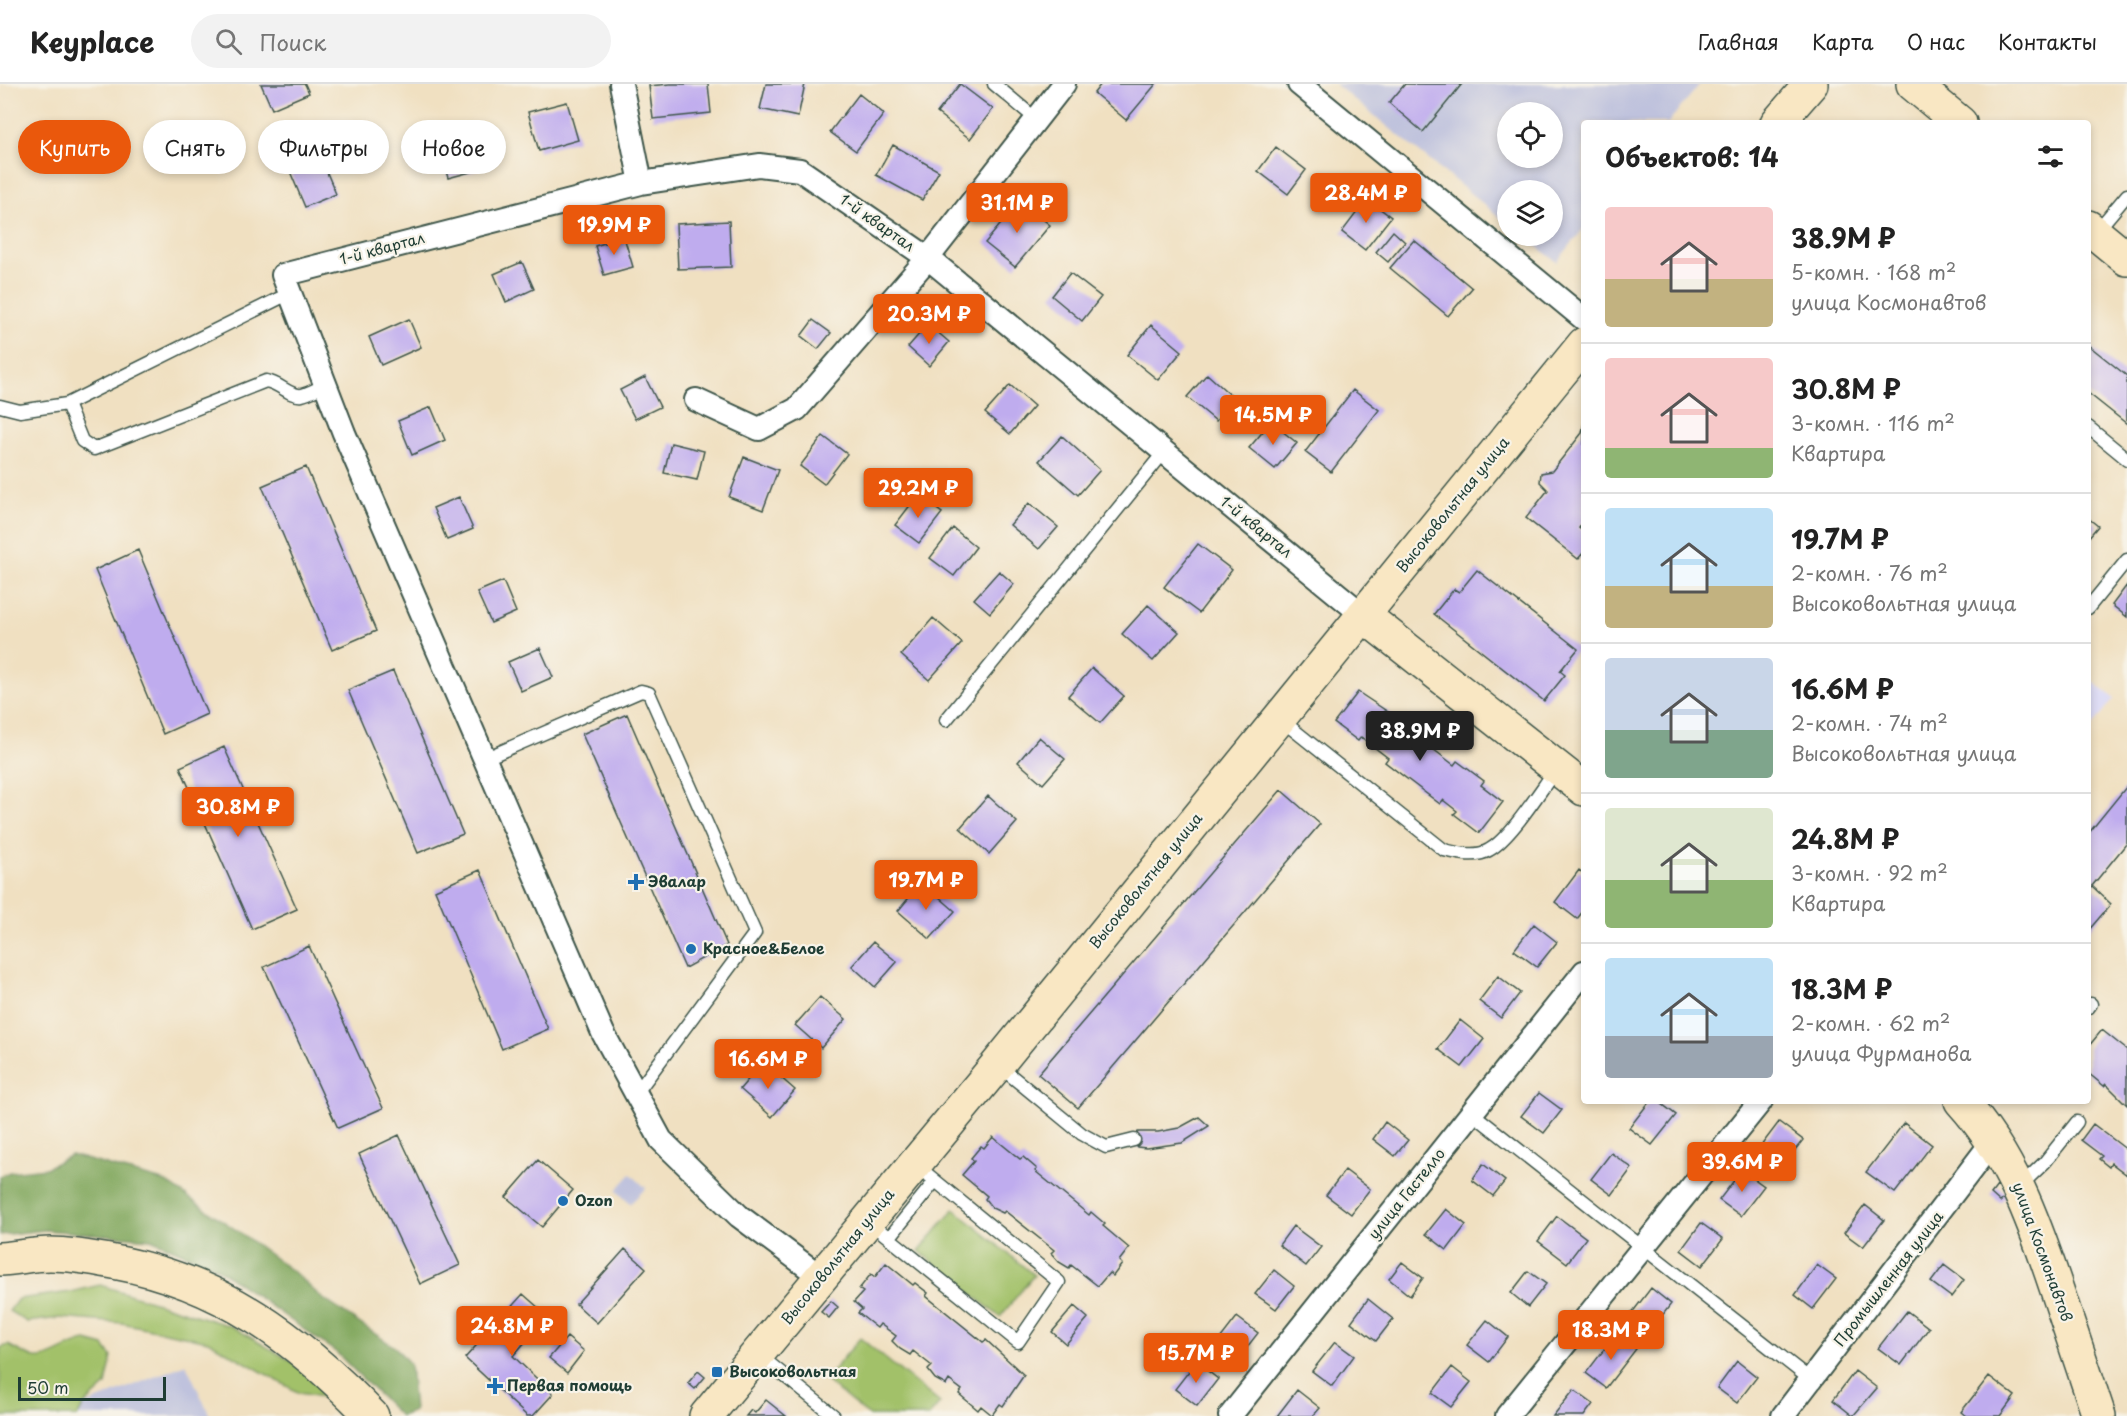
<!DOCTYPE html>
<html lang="ru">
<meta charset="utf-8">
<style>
:root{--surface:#fff;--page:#f2f2f2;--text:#222;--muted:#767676;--line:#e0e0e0;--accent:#ea580c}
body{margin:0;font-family:"Playpen Sans",sans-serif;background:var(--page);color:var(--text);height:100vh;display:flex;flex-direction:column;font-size:22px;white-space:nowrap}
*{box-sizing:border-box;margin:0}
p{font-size:20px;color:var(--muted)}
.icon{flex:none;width:33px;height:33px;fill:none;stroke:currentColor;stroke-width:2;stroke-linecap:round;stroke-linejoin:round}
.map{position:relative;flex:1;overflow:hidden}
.details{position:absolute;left:1581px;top:36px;width:510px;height:984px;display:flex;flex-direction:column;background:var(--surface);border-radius:6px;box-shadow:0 3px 9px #0003}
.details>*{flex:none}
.top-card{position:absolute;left:18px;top:36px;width:570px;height:54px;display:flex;gap:12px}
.controls{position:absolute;left:1497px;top:18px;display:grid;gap:12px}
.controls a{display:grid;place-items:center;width:66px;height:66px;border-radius:50%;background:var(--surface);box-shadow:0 3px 9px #0003;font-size:30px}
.scale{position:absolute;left:18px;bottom:15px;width:148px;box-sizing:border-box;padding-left:6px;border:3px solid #1f3d34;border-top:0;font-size:16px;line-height:21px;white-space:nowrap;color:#1f3d34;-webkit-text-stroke:4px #f7f3e8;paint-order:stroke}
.price{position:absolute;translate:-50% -51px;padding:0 14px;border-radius:6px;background:var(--accent);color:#fff;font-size:20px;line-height:39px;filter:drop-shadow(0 2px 3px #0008)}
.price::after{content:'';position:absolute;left:50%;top:36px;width:18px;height:14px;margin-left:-9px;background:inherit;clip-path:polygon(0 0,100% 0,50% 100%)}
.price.current{background:#222;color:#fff}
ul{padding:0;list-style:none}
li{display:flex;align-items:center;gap:18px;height:150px;padding:0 24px}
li+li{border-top:2px solid var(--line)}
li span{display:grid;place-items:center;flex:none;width:168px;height:120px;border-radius:6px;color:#555}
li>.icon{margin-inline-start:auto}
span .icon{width:72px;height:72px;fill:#fffc;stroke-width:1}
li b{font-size:26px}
h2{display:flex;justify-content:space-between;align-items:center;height:72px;padding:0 24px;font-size:26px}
.pill{padding:0 21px;border-radius:27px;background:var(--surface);box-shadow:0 3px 9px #0003;font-size:21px;line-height:54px}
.pill.current{background:var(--accent);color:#fff}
header{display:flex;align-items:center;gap:36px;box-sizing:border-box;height:84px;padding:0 30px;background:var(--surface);border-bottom:2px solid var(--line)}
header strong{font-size:28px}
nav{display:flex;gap:33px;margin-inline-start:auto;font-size:21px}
.search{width:420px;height:54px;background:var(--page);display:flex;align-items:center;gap:15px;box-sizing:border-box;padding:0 21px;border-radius:33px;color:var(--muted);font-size:22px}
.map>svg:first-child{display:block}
</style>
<header>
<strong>Keyplace</strong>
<div class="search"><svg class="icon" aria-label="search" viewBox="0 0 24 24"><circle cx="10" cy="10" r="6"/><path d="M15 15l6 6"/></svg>Поиск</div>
<nav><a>Главная</a><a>Карта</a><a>О нас</a><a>Контакты</a></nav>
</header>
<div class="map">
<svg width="2127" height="1332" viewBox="0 0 2127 1332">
<rect width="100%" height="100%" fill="#f7f3e8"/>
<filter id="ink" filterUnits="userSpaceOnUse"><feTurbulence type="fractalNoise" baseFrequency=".0167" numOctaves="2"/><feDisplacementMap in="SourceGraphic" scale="12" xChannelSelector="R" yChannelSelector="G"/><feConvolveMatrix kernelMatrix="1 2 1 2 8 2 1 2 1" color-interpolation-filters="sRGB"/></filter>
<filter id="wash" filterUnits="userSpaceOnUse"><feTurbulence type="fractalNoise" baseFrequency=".008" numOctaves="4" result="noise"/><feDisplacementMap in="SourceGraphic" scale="24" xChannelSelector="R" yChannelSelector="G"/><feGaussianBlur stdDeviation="1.35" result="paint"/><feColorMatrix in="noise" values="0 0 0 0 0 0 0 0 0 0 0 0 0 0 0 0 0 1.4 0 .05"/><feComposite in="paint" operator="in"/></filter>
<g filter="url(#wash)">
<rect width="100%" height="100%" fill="#f0e0c1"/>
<path fill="#d8d7f8" d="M2088,594L2114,614L2088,648Z"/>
<path fill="#bfc2dd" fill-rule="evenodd" d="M1335,0H1700L1668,39H1584V144L1557,178L1523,152H1552V106H1508L1507,139ZM1508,28H1552V74H1508Z
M631,1090L646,1104L630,1120L616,1106Z
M186,1280L210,1332H58Z"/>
<path fill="#a2c169" stroke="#607f4e" stroke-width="1.5" d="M954,1125L1034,1191L1000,1233L919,1167Z
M100,1201L233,1243L291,1277L322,1298L323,1313L299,1309L208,1257L122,1239L60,1234L27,1238L9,1227L18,1215L71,1208Z
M860,1254L940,1319L929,1332H869L825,1296Z
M86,1257L104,1262L112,1273L106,1301L84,1321L78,1332H0V1264L8,1261C16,1265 27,1272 35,1274C50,1276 68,1260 86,1257Z"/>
<path fill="#81a75d" stroke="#507248" stroke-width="1.5" d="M71,1071L166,1098L242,1150L296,1190L322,1214L396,1264L410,1280L414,1327L400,1332L337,1269L217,1184L151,1155L45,1146L0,1151V1092L10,1088L46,1084Z"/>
<g id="blocks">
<path fill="#bfacee" d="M261,0H305L309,9L272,25Z
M670,0H708L711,29L653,35L649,2Z
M766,0H805L798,33L760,25Z
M960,0L993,25L970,55L937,29Z
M1101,0H1156L1126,36L1094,9Z
M1405,0H1462L1423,48L1389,19Z
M859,10L884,30L856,67L830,48Z
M567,18L578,56L539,67L528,28Z
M467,46L478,86L448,94L437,55Z
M893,61L939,87L922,116L876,91Z
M1276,63L1306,86L1288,110L1258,87Z
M317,65L336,110L305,123L286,78Z
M1367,115L1391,133L1365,166L1342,148Z
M1020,117L1050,141L1015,183L985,159Z
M729,137L731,183L678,185L676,140Z
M1393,147L1405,158L1388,178L1376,168Z
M624,153L633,183L604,191L595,162Z
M1414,156L1472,204L1448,232L1390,184Z
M522,178L534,205L506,218L494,190Z
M1070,189L1101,213L1082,237L1052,212Z
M409,235L421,263L381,281L369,253Z
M813,236L831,249L818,265L801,252Z
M928,240L949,258L929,282L908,263Z
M1151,241L1182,267L1158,296L1127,271Z
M2088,261L2127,292V340L2088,309Z
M1207,290L1235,315L1216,337L1187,313Z
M645,293L660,323L635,335L620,306Z
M1010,301L1034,322L1010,350L985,329Z
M1353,306L1379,326L1331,388L1305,368Z
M431,323L445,356L412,371L398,337Z
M1271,338L1297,359L1275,385L1249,364Z
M1584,338V437L1579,444L1584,448V468L1578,475L1526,434L1548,406L1540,398L1541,389L1552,387L1582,349Z
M823,352L847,370L824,400L800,382Z
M1062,352L1100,386L1078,411L1039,377Z
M671,359L704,367L697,396L664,389Z
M744,373L778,386L763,426L729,413Z
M306,383L376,547L332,566L262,402Z
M918,411L942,429L919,459L895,441Z
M459,413L473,445L447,456L433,424Z
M1029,419L1058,443L1039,465L1010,441Z
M2088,434L2098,442L2088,454Z
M953,444L976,463L954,492L930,474Z
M1198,460L1232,486L1199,529L1164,503Z
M138,466L207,630L163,650L95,486Z
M1477,486L1578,565L1560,587L1565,591L1544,617L1434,530L1454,505L1459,508Z
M999,487L1014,500L990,529L974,515Z
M503,497L516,528L491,539L477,508Z
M2127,501V533L2112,521Z
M1148,521L1179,548L1153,577L1122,550Z
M933,534L962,559L929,596L901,571Z
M540,564L553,593L521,607L508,578Z
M1092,584L1124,612L1100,639L1068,612Z
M393,587L463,750L418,769L348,606Z
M1358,608L1406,640L1404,643L1454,681L1457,677L1484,697L1481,701L1503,718L1479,749L1454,730L1457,727L1443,716L1440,720L1385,678L1388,674L1361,653L1358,657L1334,639Z
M627,630L727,861L685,884L582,650Z
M1039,653L1065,675L1043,700L1018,678Z
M224,663L297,825L252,845L180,683Z
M2127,702V759L2092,802L2111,820L2088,847V750Z
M1281,706L1320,740L1078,1024L1038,990Z
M988,712L1017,738L989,770L960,744Z
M480,786L548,945L502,965L435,806Z
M1579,786L1584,790V826L1577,835L1555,818Z
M922,798L955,827L930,855L898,827Z
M1534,840L1557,858L1537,883L1514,866Z
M873,858L897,878L875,903L852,882Z
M309,862L383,1024L338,1044L264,883Z
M1498,892L1520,909L1501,934L1479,917Z
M820,913L846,935L821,964L795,941Z
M1460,936L1484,955L1462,983L1438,965Z
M2102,946L2127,966V1021L2106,1000L2104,1002L2088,989V963Z
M763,978L795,1006L772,1033L740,1005Z
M1539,1009L1562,1026L1544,1049L1521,1032Z
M1650,1017H1658L1676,1031L1652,1061L1629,1044Z
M1199,1033L1209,1042L1182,1059L1146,1064L1137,1063L1134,1056L1138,1048H1158L1179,1044Z
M1385,1038L1408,1056L1395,1072L1373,1055Z
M1779,1038L1803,1056L1780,1085L1757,1067Z
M1904,1039L1932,1061L1895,1109L1866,1088Z
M2093,1040L2127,1066V1091L2111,1079L2109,1083L2099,1075L2102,1072L2081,1056Z
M399,1051L460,1181L420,1200L359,1070Z
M993,1053L1020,1075L1023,1073L1037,1085L1035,1087L1089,1131L1091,1128L1105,1140L1103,1142L1129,1164L1119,1177L1122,1180L1113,1192L1109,1189L1098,1202L1071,1181L1069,1184L1059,1178L1051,1169L1054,1166L1005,1127L1003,1129L992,1124L985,1115L987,1112L962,1091L974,1077L971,1074L981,1062L984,1064Z
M1611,1069L1632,1084L1612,1111L1591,1095Z
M538,1076L573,1106L542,1143L506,1113Z
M1483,1080L1505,1097L1493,1112L1472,1096Z
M1345,1086L1370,1105L1351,1130L1326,1111Z
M1742,1086L1764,1102L1741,1132L1719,1116Z
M1997,1102L2008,1111L2000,1118L1991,1110Z
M1865,1121L1884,1136L1863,1163L1844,1149Z
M1446,1125L1466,1141L1447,1166L1426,1150Z
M1557,1132L1586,1154L1567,1179L1538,1157Z
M1701,1139L1723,1155L1702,1182L1681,1166Z
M1293,1142L1321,1163L1306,1182L1279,1161Z
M625,1165L646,1184L597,1239L576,1220Z
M1402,1178L1423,1194L1410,1212L1389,1195Z
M886,1179L913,1201L915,1199L928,1209L926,1212L983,1258L986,1256L1024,1291L1003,1322L1000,1320L992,1331L981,1322L978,1326L959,1310L962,1306L949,1296L946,1301L935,1295L928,1286L932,1282L913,1267L910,1271L900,1265L892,1257L896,1252L880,1240L877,1244L858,1229L862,1225L854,1218L863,1208L859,1205L871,1190L875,1193Z
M1817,1181L1836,1195L1813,1225L1795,1211Z
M1944,1181L1964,1196L1951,1213L1931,1198Z
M1274,1186L1294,1202L1276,1225L1255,1210Z
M1528,1187L1546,1200L1528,1223L1511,1209Z
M1651,1204L1671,1220L1652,1245L1631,1230Z
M523,1210L548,1232L513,1272L553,1310L533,1332H527L465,1274Z
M1368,1215L1393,1235L1376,1257L1351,1238Z
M831,1217L838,1223L829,1234L821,1228Z
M1074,1222L1088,1234L1066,1260L1052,1248Z
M1907,1227L1929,1244L1901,1281L1878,1264Z
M1237,1233L1258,1249L1234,1280L1213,1264Z
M1487,1236L1508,1253L1489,1278L1467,1261Z
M1616,1250L1636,1265L1606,1304L1586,1289Z
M567,1253L584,1267L567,1289L549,1274Z
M1335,1258L1354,1272L1332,1302L1312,1287Z
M1737,1277L1757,1293L1737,1319L1717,1304Z
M1196,1278L1218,1295L1197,1322L1175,1305Z
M1452,1283L1471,1298L1451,1323L1432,1309Z
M698,1287L705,1293L695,1305L688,1299Z
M1855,1287L1877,1304L1853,1332L1833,1316Z
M1989,1292L2015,1312L2000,1332H1966L1961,1328Z
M1297,1306L1320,1324L1313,1332H1277Z
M1574,1306L1593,1320L1584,1332H1553Z
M766,1316L786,1332H746L751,1326L755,1329Z"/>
</g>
</g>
<g filter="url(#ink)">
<use href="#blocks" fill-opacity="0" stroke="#3e5549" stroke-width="1.5"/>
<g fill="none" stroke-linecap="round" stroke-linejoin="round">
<g stroke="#3e5549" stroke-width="15">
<path id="lane" d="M994,0L1036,35
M2096,148L2127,111
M67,320L82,357L94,365L266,297C280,299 290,313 302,311C310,309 318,304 326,301
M0,322L20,327L67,320L290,209
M2088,343L2127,375
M2088,524L2127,476
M1280,635L1444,766C1457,769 1476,774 1489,766C1511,754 1541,705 1557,684
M946,636L1164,368
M484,675L641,607L649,609L755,849L635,1011
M2088,924L2091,920
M998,981L1082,1050L1106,1063L1134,1056
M1472,1029L1811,1296
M2020,1102L2045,1078L2077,1038
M868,1137L1018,1258L1059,1198L916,1081
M889,1154L935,1097
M759,1271L834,1332"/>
</g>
<g stroke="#3e5549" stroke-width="26">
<path id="street" d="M621,0L641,99
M1299,0L1584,235
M696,316L759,345L797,325L928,174L1064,0
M821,1193L739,1132L661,1056L603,949L344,349L283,191L641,99L759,81L800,86L928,174L1363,531
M1230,1332L1584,888
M1507,1332L1761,1017
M1783,1332L1993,1057"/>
</g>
<g stroke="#3e5549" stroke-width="36">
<path id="secondary" d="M1913,0L1960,39
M1777,39L1811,0
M2088,143L2127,175
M1363,531L1584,705
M1961,1017C2011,1072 2034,1137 2057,1206C2071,1248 2085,1290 2099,1332
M0,1175C17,1174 34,1170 50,1170C71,1170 93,1174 114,1178C222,1198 297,1254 372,1332
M706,1332L997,981L1584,260"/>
</g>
<use href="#lane" stroke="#fff" stroke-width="12"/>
<use href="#street" stroke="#fff" stroke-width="22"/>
<use href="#secondary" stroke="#f9e7c3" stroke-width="33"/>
</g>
</g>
<g fill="#1f6fb2" stroke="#f7f3e8" stroke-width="2">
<path d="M633 789h6v6h6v6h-6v6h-6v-6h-6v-6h6z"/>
<circle cx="691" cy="865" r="6"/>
<circle cx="563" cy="1117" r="6"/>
<rect x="711" y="1282" width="12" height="12" rx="3"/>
<path d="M492 1293h6v6h6v6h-6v6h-6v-6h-6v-6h6z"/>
</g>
<g text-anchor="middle" stroke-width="4.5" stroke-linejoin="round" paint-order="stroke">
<g font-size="15" fill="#1f3d34" stroke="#f7f3e8">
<text transform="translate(877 139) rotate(35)" y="5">1-й квартал</text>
<text transform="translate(382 165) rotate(-15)" y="5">1-й квартал</text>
<text transform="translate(1453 421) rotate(-51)" y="5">Высоковольтная улица</text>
<text transform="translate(1256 443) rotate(39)" y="5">1-й квартал</text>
<text transform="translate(1146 797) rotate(-51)" y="5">Высоковольтная улица</text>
<text transform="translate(1407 1110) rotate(-51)" y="5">улица Гастелло</text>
<text transform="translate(2042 1168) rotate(70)" y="5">улица Космонавтов</text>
<text transform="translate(838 1173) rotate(-51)" y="5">Высоковольтная улица</text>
<text transform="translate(1889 1195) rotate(-52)" y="5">Промышленная улица</text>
</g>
<g font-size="15" font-weight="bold" fill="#1f3d34" stroke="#f7f3e8" text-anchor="start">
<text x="648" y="803">Эвалар</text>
<text x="703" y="870">Красное&amp;Белое</text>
<text x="575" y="1122">Ozon</text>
<text x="729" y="1293">Высоковольтная</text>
<text x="507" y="1307">Первая помощь</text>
</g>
</g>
</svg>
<div class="controls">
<a><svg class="icon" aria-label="locate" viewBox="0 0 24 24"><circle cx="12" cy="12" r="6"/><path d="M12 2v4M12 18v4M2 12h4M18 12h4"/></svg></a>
<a><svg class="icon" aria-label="layers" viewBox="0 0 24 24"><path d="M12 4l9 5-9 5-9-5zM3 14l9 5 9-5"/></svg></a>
</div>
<div class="scale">50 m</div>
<b class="price" style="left:1366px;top:140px">28.4M ₽</b>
<b class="price" style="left:1017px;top:150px">31.1M ₽</b>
<b class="price" style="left:614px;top:172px">19.9M ₽</b>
<b class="price" style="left:929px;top:261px">20.3M ₽</b>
<b class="price" style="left:1273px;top:362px">14.5M ₽</b>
<b class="price" style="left:918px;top:435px">29.2M ₽</b>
<b class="price current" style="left:1420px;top:678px">38.9M ₽</b>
<b class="price" style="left:238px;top:754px">30.8M ₽</b>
<b class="price" style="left:926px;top:827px">19.7M ₽</b>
<b class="price" style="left:768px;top:1006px">16.6M ₽</b>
<b class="price" style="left:1742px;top:1109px">39.6M ₽</b>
<b class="price" style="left:512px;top:1273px">24.8M ₽</b>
<b class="price" style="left:1611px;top:1277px">18.3M ₽</b>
<b class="price" style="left:1196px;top:1300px">15.7M ₽</b>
<div class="top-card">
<a class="pill current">Купить</a>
<a class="pill">Снять</a>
<a class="pill">Фильтры</a>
<a class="pill">Новое</a>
</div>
<section class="details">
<h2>Объектов: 14<svg class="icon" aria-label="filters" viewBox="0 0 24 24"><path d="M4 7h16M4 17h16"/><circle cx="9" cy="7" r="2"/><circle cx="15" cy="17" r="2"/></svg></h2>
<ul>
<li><span style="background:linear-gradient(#f6c9c9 60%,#c2b280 0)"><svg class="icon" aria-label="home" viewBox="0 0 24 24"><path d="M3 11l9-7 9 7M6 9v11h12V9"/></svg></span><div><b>38.9M ₽</b><p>5-комн. · 168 m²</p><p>улица Космонавтов</p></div></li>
<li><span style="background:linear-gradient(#f6c9c9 75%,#8fb573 0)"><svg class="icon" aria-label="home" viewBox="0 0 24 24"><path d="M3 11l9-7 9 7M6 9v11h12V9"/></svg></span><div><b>30.8M ₽</b><p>3-комн. · 116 m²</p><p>Квартира</p></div></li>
<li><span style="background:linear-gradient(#bfe0f5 65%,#c2b280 0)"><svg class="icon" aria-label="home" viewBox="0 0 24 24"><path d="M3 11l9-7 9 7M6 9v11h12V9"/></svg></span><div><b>19.7M ₽</b><p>2-комн. · 76 m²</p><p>Высоковольтная улица</p></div></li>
<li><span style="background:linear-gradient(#c9d6e8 60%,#7fa58c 0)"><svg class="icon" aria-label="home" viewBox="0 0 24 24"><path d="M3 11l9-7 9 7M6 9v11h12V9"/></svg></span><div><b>16.6M ₽</b><p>2-комн. · 74 m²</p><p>Высоковольтная улица</p></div></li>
<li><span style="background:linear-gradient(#dfe7d0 60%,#8fb573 0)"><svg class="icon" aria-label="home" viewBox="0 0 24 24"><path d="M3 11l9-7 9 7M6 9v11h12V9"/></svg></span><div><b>24.8M ₽</b><p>3-комн. · 92 m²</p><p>Квартира</p></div></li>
<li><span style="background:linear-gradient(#bfe0f5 65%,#9aa5b1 0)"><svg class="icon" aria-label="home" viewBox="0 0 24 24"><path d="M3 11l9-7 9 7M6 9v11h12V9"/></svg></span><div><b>18.3M ₽</b><p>2-комн. · 62 m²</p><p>улица Фурманова</p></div></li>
</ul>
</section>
</div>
